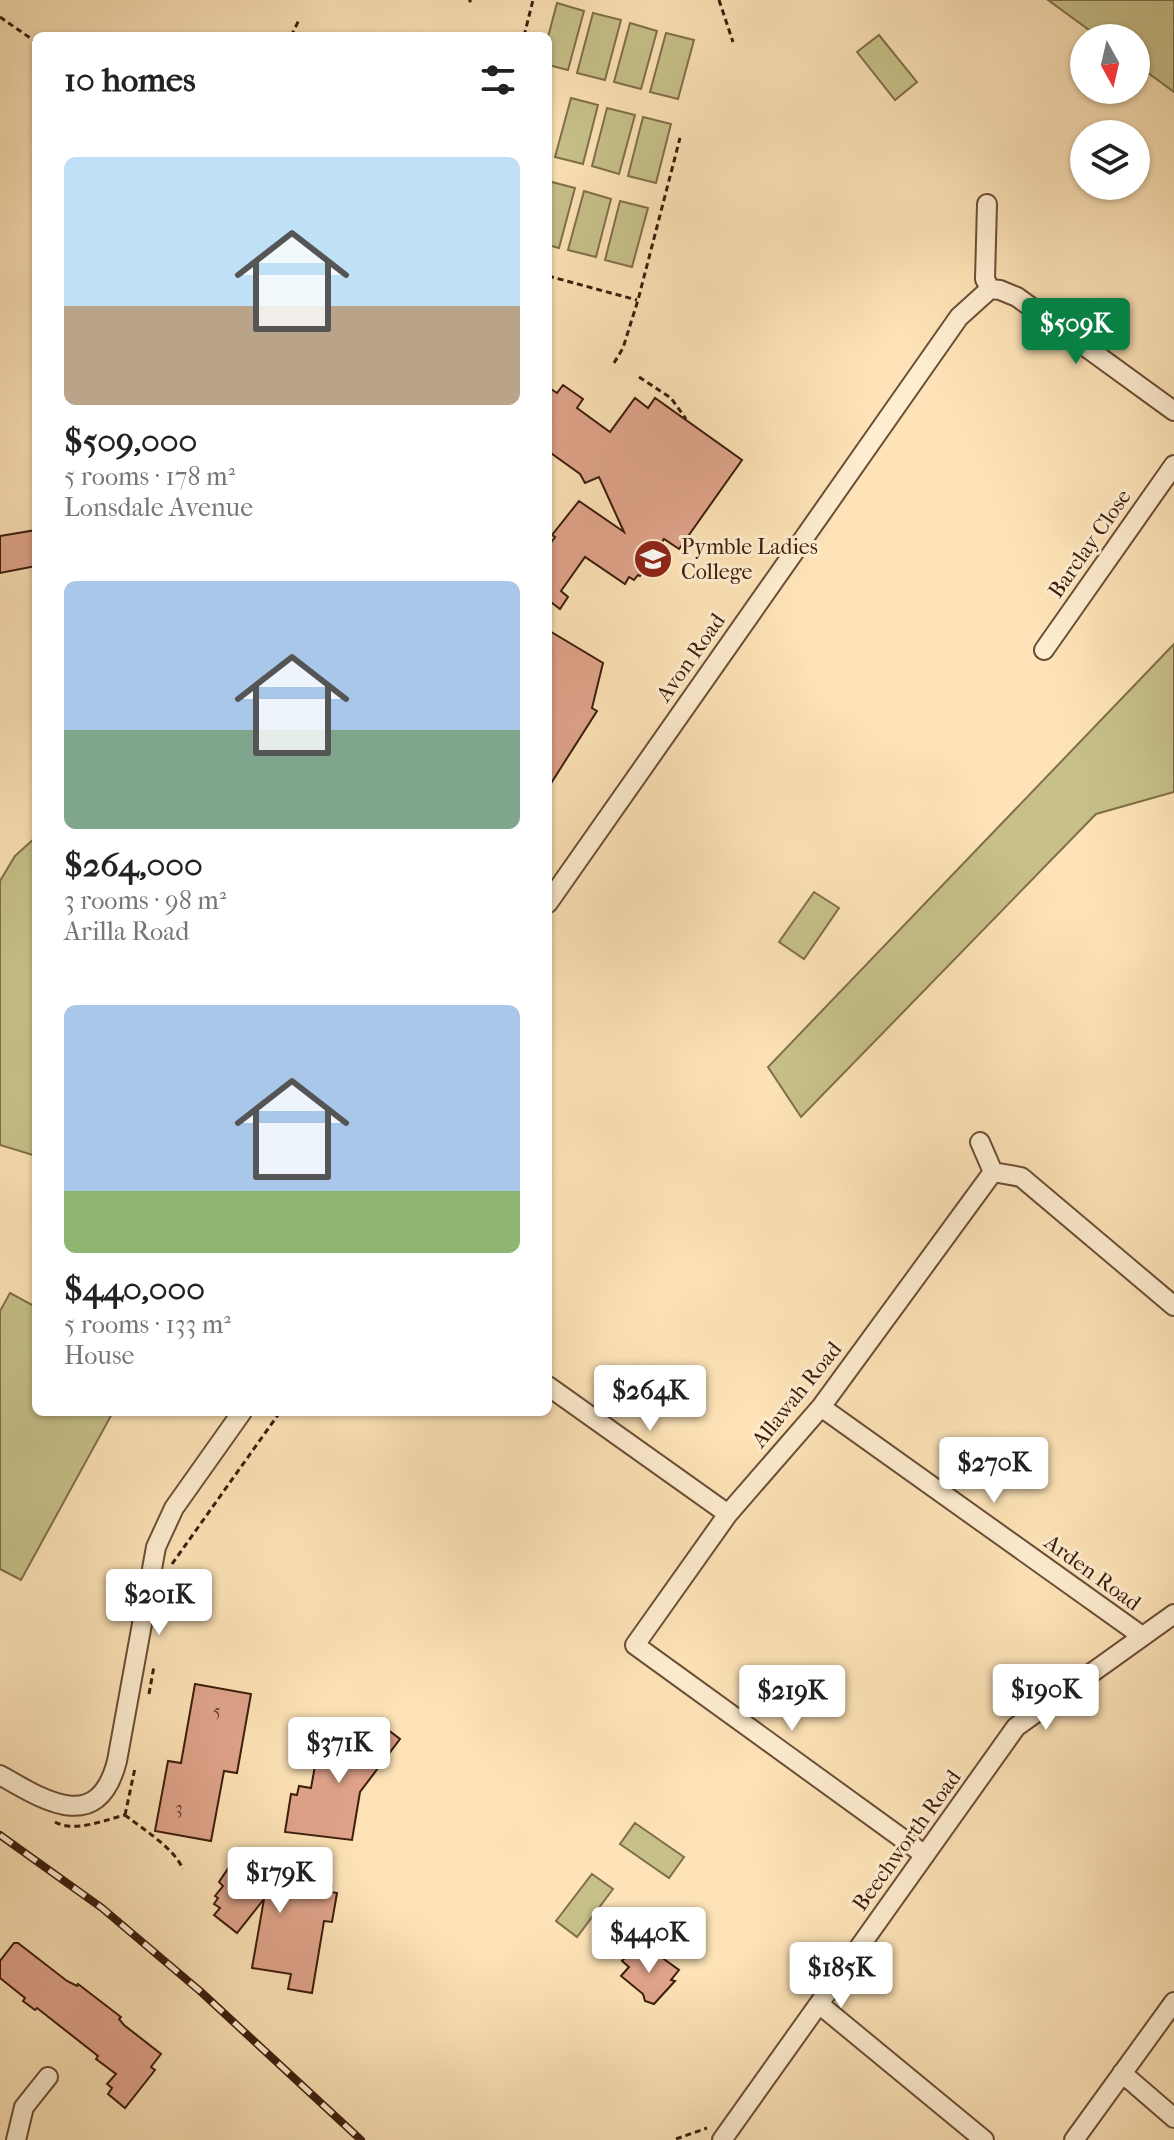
<!DOCTYPE html>
<meta charset="utf-8">
<style>
:root{--surface:#fff;--page:#f2f2f2;--text:#222;--muted:#767676;--accent:#0b8043}
body{margin:0;font-family:"IM FELL French Canon",serif;background:var(--page);color:var(--text);height:100vh;display:flex;flex-direction:column;font-size:30px;white-space:nowrap}
*{box-sizing:border-box;margin:0}
p{font-size:26px;color:var(--muted)}
.icon{flex:none;width:44px;height:44px;fill:none;stroke:currentColor;stroke-width:2;stroke-linecap:round;stroke-linejoin:round}
.map{position:relative;flex:1;overflow:hidden}
.side{position:absolute;left:32px;top:32px;width:520px;height:1384px;display:flex;flex-direction:column;background:var(--surface);border-radius:12px;box-shadow:0 2px 6px #0004}
.side>*{flex:none}
.needle{width:52px;rotate:172deg}
.controls{position:absolute;left:1070px;top:24px;display:grid;gap:16px}
.controls a{display:grid;place-items:center;width:80px;height:80px;border-radius:50%;background:var(--surface);box-shadow:0 2px 6px #0004;font-size:40px}
.price{position:absolute;translate:-50% -68px;padding:0 18px;border-radius:8px;background:#fff;color:#222;font-size:26px;line-height:52px;filter:drop-shadow(0 2px 4px #0008)}
.price::after{content:'';position:absolute;left:50%;top:48px;width:24px;height:18px;margin-left:-12px;background:inherit;clip-path:polygon(0 0,100% 0,50% 100%)}
.price.current{background:var(--accent);color:#fff}
ul{padding:0;list-style:none}
li{display:grid;align-content:center;gap:16px;height:424px;padding:0 32px}
li span{display:grid;place-items:center;height:248px;border-radius:12px;color:#555}
li>.icon{margin-inline-start:auto}
span .icon{width:144px;height:144px;fill:#fffc;stroke-width:1}
li b{font-size:34px}
h2{display:flex;justify-content:space-between;align-items:center;height:96px;padding:0 32px;font-size:34px}
.map>svg:first-child{display:block}
</style>
<div class="map">
<svg width="1174" height="2140" viewBox="0 0 1174 2140">
<rect width="100%" height="100%" fill="#fde3b7"/>
<filter id="stains"><feTurbulence type="fractalNoise" baseFrequency=".0025" numOctaves="4"/><feColorMatrix values="0 0 0 0 .2 0 0 0 0 .09 0 0 0 0 .02 0 0 0 .5 -.17"/></filter>
<radialGradient id="worn" r=".72"><stop offset=".6" stop-color="#630" stop-opacity="0"/><stop offset="1" stop-color="#630" stop-opacity=".3"/></radialGradient>
<path fill="#c7c189" stroke="#826e4a" stroke-width="2" d="M1048,0H1174V92L1136,64V38H1100Z
M557,3L584,11L568,70L548,65V37Z
M593,13L621,20L605,80L577,73Z
M630,23L657,31L641,89L614,82Z
M666,33L694,40L678,99L650,92Z
M879,35L917,82L895,100L857,52Z
M571,98L598,105L583,164L555,157Z
M607,108L635,115L619,174L592,166Z
M643,117L671,124L656,183L628,176Z
M548,181L575,188L559,248L548,245Z
M584,191L611,199L596,257L568,250Z
M620,201L648,208L632,267L605,260Z
M1174,644V792L1096,814L801,1117L768,1067Z
M36,837V1156L0,1145V881L15,856Z
M814,892L839,908L804,959L779,942Z
M10,1293L36,1307V1412H113L21,1580L0,1569V1311Z
M635,1823L684,1857L669,1878L620,1844Z
M592,1874L613,1889L577,1937L556,1921Z"/>
<path fill="#e0a48b" stroke="#3c1c0c" stroke-width="2" d="M563,385L583,399L577,408L610,432L635,398L648,408L655,398L742,460L679,549L664,539L640,576L638,575L634,580L629,577L625,584L585,557L561,591L568,597L560,609L552,603L548,609V547L555,537L552,535L579,501L624,532L599,477L585,483L580,474L548,451V387L557,393Z
M36,530V566L0,573V536Z
M548,630L603,663L592,708L597,711L548,788Z
M195,1684L251,1694L237,1773L224,1771L211,1841L155,1831L168,1761L181,1763Z
M375,1720L400,1739L360,1792L352,1840L285,1832L291,1794L297,1795L299,1786L311,1788L320,1738L357,1745Z
M240,1851L255,1863L259,1857L295,1886L299,1862L331,1868L327,1885L332,1886L331,1892L337,1893L332,1922L324,1921L312,1993L288,1989L291,1974L252,1968L264,1899L237,1933L214,1915L220,1908L214,1904L218,1898L215,1896L223,1886L219,1882Z
M14,1943H18L67,1981L77,1986L78,1984L121,2017L119,2019L124,2025L161,2054L151,2067L155,2070L125,2108L108,2094L112,2088L107,2084L116,2074L96,2059L98,2056L37,2008L35,2010L23,2001L25,1998L0,1978V1961Z
M633,1949L650,1962L657,1954L679,1970L671,1980L675,1981L654,2004L645,2001L643,1994L621,1976L629,1967L622,1961Z"/>
<g fill="none" stroke-linecap="round" stroke-linejoin="round">
<g stroke="#6c4e37" stroke-width="22">
<path id="minor" d="M987,204L985,279L990,289
M990,289L1000,290L1017,297L1174,411
M1044,650L1174,465
M548,903L959,317L990,289
M980,1142L993,1172
M993,1172L1021,1177L1174,1306
M548,1386L728,1514
M821,1407L1142,1636
M0,1775C45,1801 98,1835 117,1761L156,1547L174,1508L242,1412
M925,1855L635,1645L728,1514L821,1407L993,1172
M819,2004L984,2140
M1122,2073L1174,2118
M16,2140L24,2107L48,2077
M722,2140L1016,1727L1174,1614
M1074,2140L1174,2002"/>
</g>
<path stroke="#3c1c0c" stroke-width="3" stroke-dasharray="6 4" stroke-linecap="butt" d="M719,0L733,42
M469,2L471,0
M0,17L36,42
M291,36L299,20
M524,36L533,0
M548,276L637,300
M614,363L623,348L638,300L680,138
M639,377L671,398L686,419
M172,1564L280,1412
M149,1694L154,1666
M125,1815L135,1768
M125,1815C144,1830 173,1847 183,1869
M55,1822C74,1833 105,1820 125,1815
M676,2139L707,2128"/>
<use href="#minor" stroke="#feedd0" stroke-width="18"/>
<g stroke="#3c1c0c" stroke-width="8">
<path id="rail" d="M0,1835L102,1908L200,1991L361,2140"/>
</g>
<use href="#rail" stroke="#feedd0" stroke-width="5" stroke-dasharray="15" stroke-linecap="butt"/>
</g>
<defs>
<g id="school-disc" transform="scale(2)"><circle r="9.5" fill="#8f2418" stroke="#feedd0"/><path d="M0-5L7-2L0 1L-7-2ZM-4 1L0 2.5L4 1V4Q0 6-4 4Z" fill="#fff"/></g>
</defs>
<g fill-rule="evenodd">
<use href="#school-disc" x="653" y="559"/>
</g>
<g text-anchor="middle" stroke-width="6" stroke-linejoin="round" paint-order="stroke">
<g font-size="18" fill="#653e2c">
<text x="217" y="1717">5</text>
<text x="179" y="1814">3</text>
</g>
<g font-size="22" fill="#3c1c0c" stroke="#feedd0">
<text transform="translate(1089 543) rotate(-55)" y="8">Barclay Close</text>
<text transform="translate(690 657) rotate(-55)" y="8">Avon Road</text>
<text transform="translate(796 1394) rotate(-51)" y="8">Allawah Road</text>
<text transform="translate(1093 1572) rotate(36)" y="8">Arden Road</text>
<text transform="translate(906 1840) rotate(-54)" y="8">Beechworth Road</text>
</g>
<g font-size="22" fill="#3c1c0c" stroke="#feedd0" text-anchor="start">
<text x="681" y="554">Pymble Ladies<tspan x="681" dy="25">College</tspan></text>
</g>
</g>
<rect width="100%" height="100%" filter="url(#stains)"/>
<rect width="100%" height="100%" fill="url(#worn)"/>
</svg>
<div class="controls">
<a><svg class="needle" viewBox="-14 -14 28 28"><path d="M0-13l5 13h-10z" fill="#e53935"/><path d="M0 13l5-13h-10z" fill="#767676"/></svg></a>
<a><svg class="icon" aria-label="layers" viewBox="0 0 24 24"><path d="M12 4l9 5-9 5-9-5zM3 14l9 5 9-5"/></svg></a>
</div>
<b class="price current" style="left:1076px;top:366px">$509K</b>
<b class="price" style="left:650px;top:1433px">$264K</b>
<b class="price" style="left:994px;top:1505px">$270K</b>
<b class="price" style="left:159px;top:1637px">$201K</b>
<b class="price" style="left:1046px;top:1732px">$190K</b>
<b class="price" style="left:792px;top:1733px">$219K</b>
<b class="price" style="left:339px;top:1785px">$371K</b>
<b class="price" style="left:280px;top:1915px">$179K</b>
<b class="price" style="left:649px;top:1975px">$440K</b>
<b class="price" style="left:841px;top:2010px">$185K</b>
<section class="side">
<h2>10 homes<svg class="icon" aria-label="filters" viewBox="0 0 24 24"><path d="M4 7h16M4 17h16"/><circle cx="9" cy="7" r="2"/><circle cx="15" cy="17" r="2"/></svg></h2>
<ul>
<li><span style="background:linear-gradient(#bfe0f5 60%,#b9a48a 0)"><svg class="icon" aria-label="home" viewBox="0 0 24 24"><path d="M3 11l9-7 9 7M6 9v11h12V9"/></svg></span><div><b>$509,000</b><p>5 rooms · 178 m²</p><p>Lonsdale Avenue</p></div></li>
<li><span style="background:linear-gradient(#a9c7e8 60%,#7fa58c 0)"><svg class="icon" aria-label="home" viewBox="0 0 24 24"><path d="M3 11l9-7 9 7M6 9v11h12V9"/></svg></span><div><b>$264,000</b><p>3 rooms · 98 m²</p><p>Arilla Road</p></div></li>
<li><span style="background:linear-gradient(#a9c7e8 75%,#8fb573 0)"><svg class="icon" aria-label="home" viewBox="0 0 24 24"><path d="M3 11l9-7 9 7M6 9v11h12V9"/></svg></span><div><b>$440,000</b><p>5 rooms · 133 m²</p><p>House</p></div></li>
</ul>
</section>
</div>
